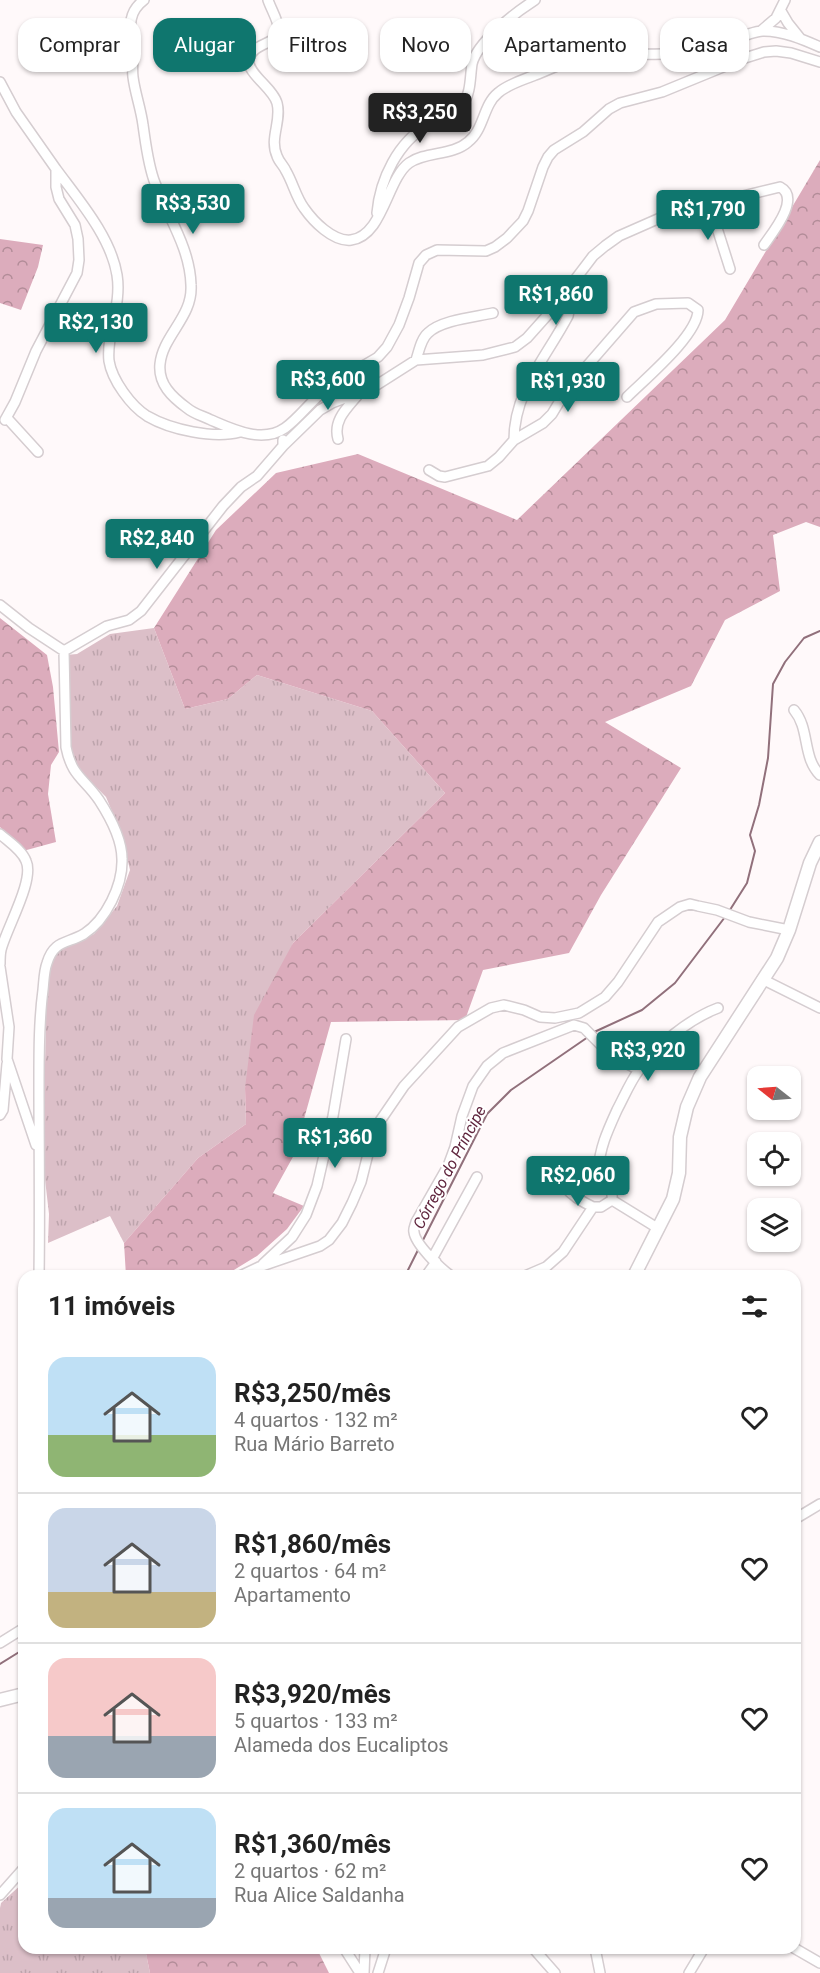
<!DOCTYPE html>
<html lang="pt">
<meta charset="utf-8">
<style>
:root{--surface:#fff;--page:#f2f2f2;--text:#222;--muted:#767676;--line:#e0e0e0;--accent:#0f766e}
body{margin:0;font-family:Roboto,sans-serif;background:var(--page);color:var(--text);height:100vh;display:flex;flex-direction:column;font-size:22px;white-space:nowrap}
*{box-sizing:border-box;margin:0}
p{font-size:20px;color:var(--muted)}
.icon{flex:none;width:33px;height:33px;fill:none;stroke:currentColor;stroke-width:2;stroke-linecap:round;stroke-linejoin:round}
.map{position:relative;flex:1;overflow:hidden}
.side{position:absolute;left:18px;top:1270px;width:783px;height:684px;display:flex;flex-direction:column;background:var(--surface);border-radius:18px;box-shadow:0 2px 4px #0004}
.side>*{flex:none}
.top-card{position:absolute;left:18px;top:18px;width:784px;height:54px;display:flex;gap:12px}
.needle{width:39px;rotate:287deg}
.controls{position:absolute;left:747px;top:1066px;display:grid;gap:12px}
.controls a{display:grid;place-items:center;width:54px;height:54px;border-radius:12px;background:var(--surface);box-shadow:0 2px 4px #0004;font-size:30px}
.price{position:absolute;translate:-50% -51px;padding:0 14px;border-radius:6px;background:var(--accent);color:#fff;font-size:20px;line-height:39px;filter:drop-shadow(0 2px 3px #0008)}
.price::after{content:'';position:absolute;left:50%;top:36px;width:18px;height:14px;margin-left:-9px;background:inherit;clip-path:polygon(0 0,100% 0,50% 100%)}
.price.on{background:#222;color:#fff}
ul{padding:0;list-style:none}
li{display:flex;align-items:center;gap:18px;height:150px;padding:0 30px}
li+li{border-top:2px solid var(--line)}
li span{display:grid;place-items:center;flex:none;width:168px;height:120px;border-radius:18px;color:#555}
li>.icon{margin-inline-start:auto}
span .icon{width:72px;height:72px;fill:#fffc;stroke-width:1}
li b{font-size:26px}
h2{display:flex;justify-content:space-between;align-items:center;height:72px;padding:0 30px;font-size:26px}
.tag{padding:0 21px;border-radius:18px;background:var(--surface);box-shadow:0 2px 4px #0004;font-size:21px;line-height:54px}
.tag.on{background:var(--accent);color:#fff}
.map>svg:first-child{display:block}
</style>
<div class="map">
<svg width="820" height="1973" viewBox="0 0 820 1973">
<defs>
<pattern id="grass-tufts" width="24" height="20" patternUnits="userSpaceOnUse" patternTransform="scale(1.5)"><rect width="24" height="20" fill="#dcbfc8"/><path d="M3 7l-1-3M5 7V3M7 7l1-3M15 17l-1-3M17 17v-4M19 17l1-3" fill="none" stroke="#bda4ac"/></pattern>
<pattern id="forest-crowns" width="20" height="18" patternUnits="userSpaceOnUse" patternTransform="scale(1.5)"><rect width="20" height="18" fill="#dcacbc"/><path d="M2 6a3 3 0 1 1 6 0M12 15a3 3 0 1 1 6 0" fill="none" stroke="#b28c98"/></pattern>
</defs>
<rect width="100%" height="100%" fill="#fff9fa"/>
<path fill="url(#grass-tufts)" d="M154,628L185,709L228,699L257,675L372,711L445,793L293,943L245,1088L246,1124L198,1158L124,1243L110,1216L48,1243L49,1214L43,1162L47,967L56,950L94,934L117,906L130,870L121,833L106,797L79,770L69,748L66,655L77,654L110,634Z
M24,1882V1948L145,1949L150,1973H0V1908L1,1903Z"/>
<path fill="url(#forest-crowns)" d="M820,160V527L806,522L773,535L780,591L725,620L691,686L605,722L681,768L601,895L569,953L483,970L465,1020L331,1022L294,1155L273,1193L304,1206L287,1229L257,1256L224,1276H126L124,1243L198,1158L246,1124L245,1088L254,1015L293,943L445,793L372,711L257,675L228,699L185,709L154,628L216,530L276,473L358,454L517,520L725,320Z
M0,239L43,245L38,267L21,310L0,303Z
M0,618L47,655L53,687L59,752L51,765L48,794L56,842L23,851L0,827Z
M145,1949H317L329,1973H150Z"/>
<g fill="none" stroke-linecap="round" stroke-linejoin="round">
<path stroke="#91707b" stroke-width="2" d="M728,913L747,883L755,851L750,835L759,805L768,758L773,684L785,662L804,638L820,631
M592,1033L642,1010L675,983L725,917
M422,1242L487,1114L511,1090L588,1037
M405,1276L418,1250
M0,1664L24,1649"/>
<g stroke="#d5cdd0" stroke-width="12">
<path id="minor" d="M144,0C124,15 132,33 133,54C133,61 132,69 133,77C135,93 141,109 143,125C146,145 148,165 155,183C168,217 190,248 191,285C193,317 163,335 160,364C158,384 172,397 187,408C194,414 203,416 211,420C232,429 262,444 285,428C299,418 310,402 324,391C341,378 360,368 378,357L387,347L399,325L409,298L419,263L426,255L437,250L486,251L495,247L507,238L523,221L528,211L543,167L548,157L554,150L583,132L609,109L620,103L662,92L745,58L764,52L776,51L791,53L820,62
M268,0C271,9 278,20 279,30C281,44 252,42 249,59C246,73 273,88 277,103C282,121 269,138 277,156C279,162 284,166 286,171C293,183 296,197 304,208C313,221 333,242 351,240C383,236 387,179 409,163C426,151 452,156 468,142C484,130 483,105 498,93C508,84 523,80 535,75C549,70 563,62 578,59C619,50 662,58 704,51C720,48 750,30 764,31C783,31 802,39 820,47
M781,11L788,23L800,38
M762,30L776,18L785,0
M0,82L16,112L56,169V187L59,199L75,225L78,239L79,260L77,273L36,351L15,402L5,420
M56,169C78,199 111,237 117,275C122,306 106,333 109,361C112,380 131,406 147,416C171,430 214,439 240,432
M695,207L717,228L730,269
M377,213C380,179 398,142 428,125C439,119 456,115 463,104C471,93 470,77 472,64C477,42 516,12 535,0
M569,289L571,301L568,316C546,358 514,391 514,440L543,423L552,414L567,389L634,312L656,304L688,303L698,310C698,335 645,379 627,397
M416,360C419,351 421,339 428,333C441,320 475,317 493,313
M7,418L38,452
M338,439C333,421 346,409 357,396
M283,446L320,410L332,403L372,388L416,360L483,355L515,347L527,338L552,310L593,256L605,246L619,236L669,214L780,187C801,198 773,232 764,245
M429,470L439,476L445,477L488,466L499,457L514,440
M0,605L29,628L64,651L107,626L129,620L141,611L223,506L241,487L257,476L283,446V440
M794,710C810,729 802,757 820,775
M0,834C9,842 22,850 26,861C35,880 6,929 1,950C0,954 0,959 0,964
M0,967L9,1027L7,1059L36,1145
M762,979L820,1008
M0,1115L3,1110L7,1064
M598,1171C600,1147 607,1132 617,1110C624,1097 630,1082 639,1070C657,1045 689,1019 718,1008
M593,1207C576,1199 545,1179 570,1162C593,1162 614,1176 612,1200
M432,1259L477,1177
M263,1264L292,1237L306,1215L317,1186L333,1116L346,1039
M39,1276C40,1211 39,1146 39,1081C39,1050 39,1020 43,990C44,981 44,971 47,963C54,940 67,944 84,934C106,920 123,885 122,859C122,839 110,817 99,800C84,778 72,777 66,747L64,651
M240,1276L259,1267L320,1246L329,1240L342,1223L352,1203L361,1182L370,1146L380,1121L404,1086L458,1027L491,1008L504,1005L524,1010L540,1017L555,1018L579,1013L605,997L618,982L658,922L680,907L690,904L698,906L717,910L749,922L789,930
M426,1276L436,1262
M451,1276C441,1269 415,1244 414,1232C413,1229 415,1226 416,1222L448,1166L455,1147L462,1116L473,1086L487,1066L503,1053L574,1025L584,1028L612,1056L639,1070
M525,1276L546,1267L563,1252L593,1207H601L612,1200L659,1229
M795,1519L820,1504
M0,1643L24,1628
M0,1895L24,1868
M344,1948L360,1973
M533,1948L555,1973
M595,1948L600,1973
M794,1948L820,1963
M364,1973L365,1948
M378,1973L386,1948
M689,1973L704,1948"/>
</g>
<g stroke="#d5cdd0" stroke-width="15">
<path id="tertiary" d="M634,1276L673,1199L679,1173L680,1137L687,1107L700,1077L777,958L789,930L810,863L820,842
M0,1700L24,1694"/>
</g>
<use href="#minor" stroke="#fff" stroke-width="9"/>
<use href="#tertiary" stroke="#fff" stroke-width="12"/>
</g>
<g text-anchor="middle" stroke-width="4.5" stroke-linejoin="round" paint-order="stroke">
<g font-size="16" font-style="italic" fill="#60263e" stroke="#fff">
<text transform="translate(449 1167) rotate(-62)" y="6">Córrego do Príncipe</text>
</g>
</g>
</svg>
<div class="controls">
<a><svg class="needle" viewBox="-14 -14 28 28"><path d="M0-13l5 13h-10z" fill="#e53935"/><path d="M0 13l5-13h-10z" fill="#767676"/></svg></a>
<a><svg class="icon" aria-label="locate" viewBox="0 0 24 24"><circle cx="12" cy="12" r="6"/><path d="M12 2v4M12 18v4M2 12h4M18 12h4"/></svg></a>
<a><svg class="icon" aria-label="layers" viewBox="0 0 24 24"><path d="M12 4l9 5-9 5-9-5zM3 14l9 5 9-5"/></svg></a>
</div>
<b class="price on" style="left:420px;top:144px">R$3,250</b>
<b class="price" style="left:193px;top:235px">R$3,530</b>
<b class="price" style="left:708px;top:241px">R$1,790</b>
<b class="price" style="left:556px;top:326px">R$1,860</b>
<b class="price" style="left:96px;top:354px">R$2,130</b>
<b class="price" style="left:328px;top:411px">R$3,600</b>
<b class="price" style="left:568px;top:413px">R$1,930</b>
<b class="price" style="left:157px;top:570px">R$2,840</b>
<b class="price" style="left:648px;top:1082px">R$3,920</b>
<b class="price" style="left:335px;top:1169px">R$1,360</b>
<b class="price" style="left:578px;top:1207px">R$2,060</b>
<div class="top-card">
<a class="tag">Comprar</a>
<a class="tag on">Alugar</a>
<a class="tag">Filtros</a>
<a class="tag">Novo</a>
<a class="tag">Apartamento</a>
<a class="tag">Casa</a>
</div>
<section class="side">
<h2>11 imóveis<svg class="icon" aria-label="filters" viewBox="0 0 24 24"><path d="M4 7h16M4 17h16"/><circle cx="9" cy="7" r="2"/><circle cx="15" cy="17" r="2"/></svg></h2>
<ul>
<li><span style="background:linear-gradient(#bfe0f5 65%,#8fb573 0)"><svg class="icon" aria-label="home" viewBox="0 0 24 24"><path d="M3 11l9-7 9 7M6 9v11h12V9"/></svg></span><div><b>R$3,250/mês</b><p>4 quartos · 132 m²</p><p>Rua Mário Barreto</p></div><svg class="icon" aria-label="heart" viewBox="0 0 24 24"><path d="M12 20l-8-8c-3-5 5-10 8-4 3-6 11-1 8 4z"/></svg></li>
<li><span style="background:linear-gradient(#c9d6e8 70%,#c2b280 0)"><svg class="icon" aria-label="home" viewBox="0 0 24 24"><path d="M3 11l9-7 9 7M6 9v11h12V9"/></svg></span><div><b>R$1,860/mês</b><p>2 quartos · 64 m²</p><p>Apartamento</p></div><svg class="icon" aria-label="heart" viewBox="0 0 24 24"><path d="M12 20l-8-8c-3-5 5-10 8-4 3-6 11-1 8 4z"/></svg></li>
<li><span style="background:linear-gradient(#f6c9c9 65%,#9aa5b1 0)"><svg class="icon" aria-label="home" viewBox="0 0 24 24"><path d="M3 11l9-7 9 7M6 9v11h12V9"/></svg></span><div><b>R$3,920/mês</b><p>5 quartos · 133 m²</p><p>Alameda dos Eucaliptos</p></div><svg class="icon" aria-label="heart" viewBox="0 0 24 24"><path d="M12 20l-8-8c-3-5 5-10 8-4 3-6 11-1 8 4z"/></svg></li>
<li><span style="background:linear-gradient(#bfe0f5 75%,#9aa5b1 0)"><svg class="icon" aria-label="home" viewBox="0 0 24 24"><path d="M3 11l9-7 9 7M6 9v11h12V9"/></svg></span><div><b>R$1,360/mês</b><p>2 quartos · 62 m²</p><p>Rua Alice Saldanha</p></div><svg class="icon" aria-label="heart" viewBox="0 0 24 24"><path d="M12 20l-8-8c-3-5 5-10 8-4 3-6 11-1 8 4z"/></svg></li>
</ul>
</section>
</div>
